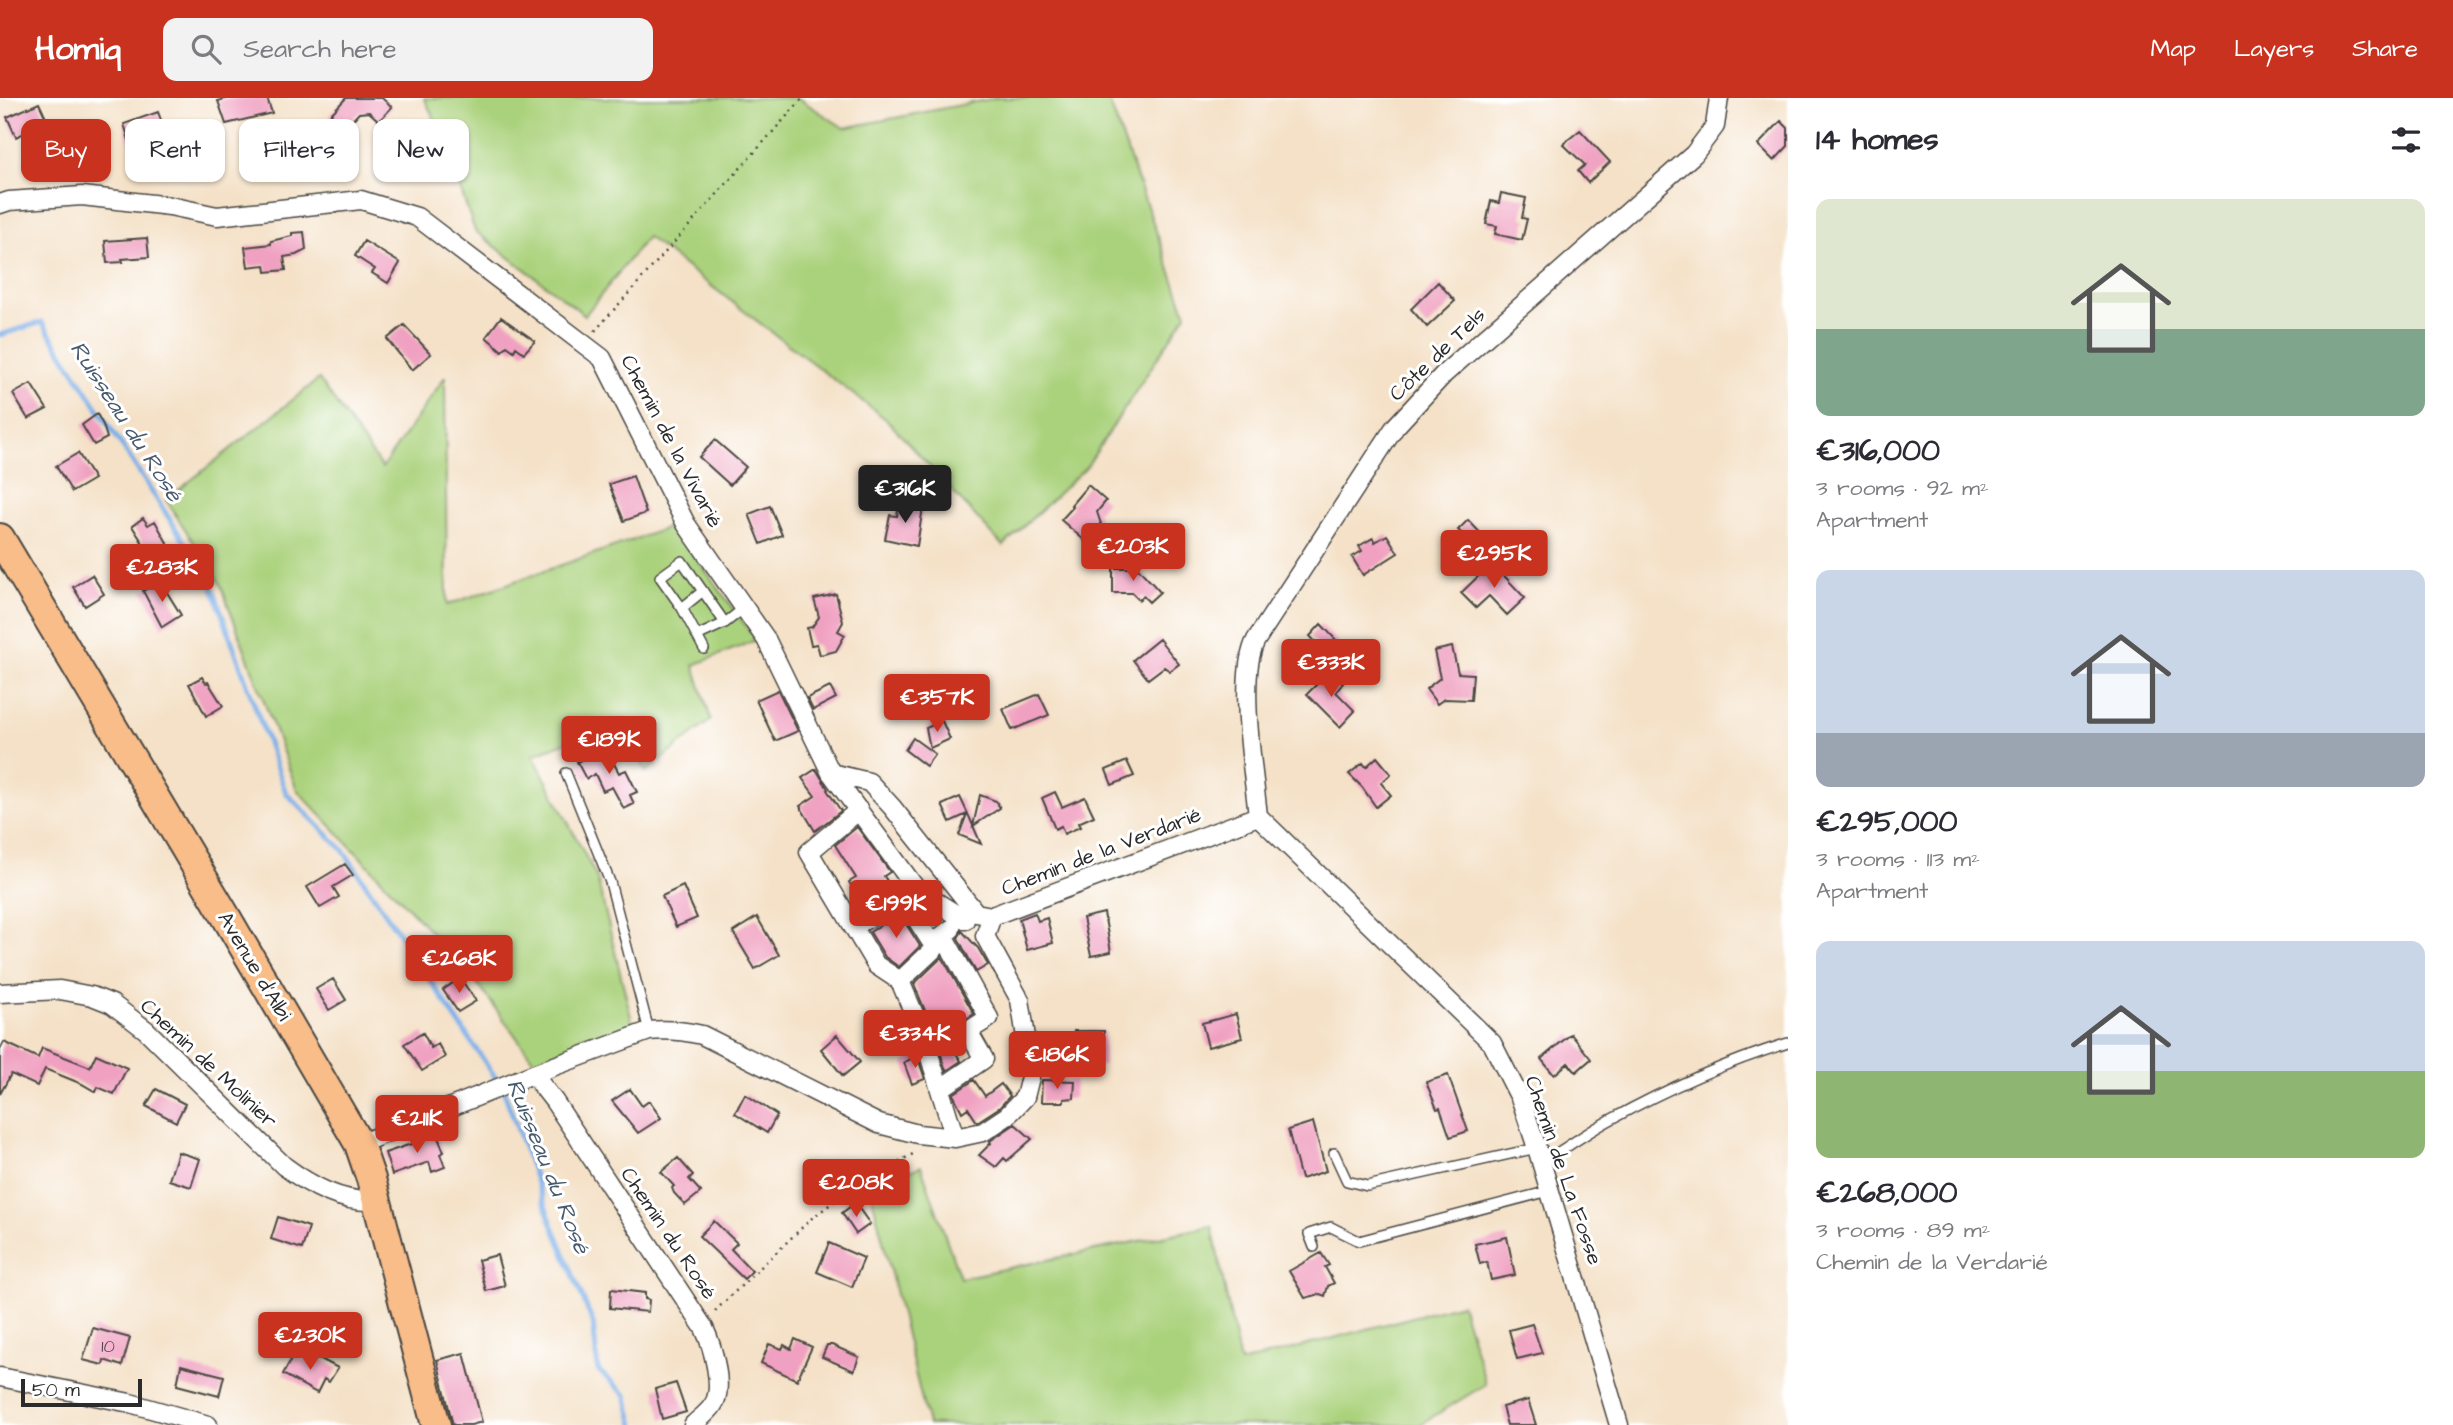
<!DOCTYPE html>
<meta charset="utf-8">
<style>
:root{--surface:#fff;--page:#f2f2f3;--text:#2b2b33;--muted:#7c7c81;--accent:#c8321e}
body{margin:0;font-family:"Architects Daughter",sans-serif;background:var(--page);color:var(--text);height:100vh;display:flex;flex-direction:column;font-size:26px;white-space:nowrap}
*{box-sizing:border-box;margin:0}
p{font-size:23px;color:var(--muted)}
.icon{flex:none;width:38px;height:38px;fill:none;stroke:currentColor;stroke-width:2;stroke-linecap:round;stroke-linejoin:round}
.map{position:relative;flex:1;overflow:hidden}
.side{display:flex;flex-direction:column;background:var(--surface);width:665px}
.side>*{flex:none}
.banner{position:absolute;left:21px;top:21px;width:665px;height:63px;display:flex;gap:14px}
.scale{position:absolute;left:21px;bottom:18px;width:121px;box-sizing:border-box;padding-left:7px;border:4px solid #2b2b2b;border-top:0;font-size:19px;line-height:24px;white-space:nowrap;color:#2b2b2b;-webkit-text-stroke:5px #fff;paint-order:stroke}
.price{position:absolute;translate:-50% -60px;padding:0 16px;border-radius:7px;background:var(--accent);color:#fff;font-size:23px;line-height:46px;filter:drop-shadow(0 2px 4px #0008)}
.price::after{content:'';position:absolute;left:50%;top:42px;width:21px;height:16px;margin-left:-10px;background:inherit;clip-path:polygon(0 0,100% 0,50% 100%)}
.price.active{background:#222;color:#fff}
ul{padding:0;list-style:none}
li{display:grid;align-content:center;gap:14px;height:371px;padding:0 28px}
li span{display:grid;place-items:center;height:217px;border-radius:14px;color:#555}
li>.icon{margin-inline-start:auto}
span .icon{width:126px;height:126px;fill:#fffc;stroke-width:1}
li b{font-size:30px}
h2{display:flex;justify-content:space-between;align-items:center;height:84px;padding:0 28px;font-size:30px}
.tag{padding:0 24px;border-radius:14px;background:var(--surface);box-shadow:0 2px 5px #0004;font-size:24px;line-height:63px}
.tag.active{background:var(--accent);color:#fff}
header{display:flex;align-items:center;gap:42px;box-sizing:border-box;height:98px;padding:0 35px;background:var(--accent);color:#fff}
header strong{font-size:33px}
nav{display:flex;gap:38px;margin-inline-start:auto;font-size:24px}
.search{width:490px;height:63px;background:var(--page);display:flex;align-items:center;gap:18px;box-sizing:border-box;padding:0 24px;border-radius:14px;color:var(--muted);font-size:26px}
main{display:flex;flex:1;min-height:0}
.map>svg:first-child{display:block}
</style>
<header>
<strong>Homiq</strong>
<div class="search"><svg class="icon" aria-label="search" viewBox="0 0 24 24"><circle cx="10" cy="10" r="6"/><path d="M15 15l6 6"/></svg>Search here</div>
<nav><a>Map</a><a>Layers</a><a>Share</a></nav>
</header>
<main>
<div class="map">
<svg width="1788" height="1327" viewBox="0 0 1788 1327">
<rect width="100%" height="100%" fill="#fff"/>
<filter id="ink" filterUnits="userSpaceOnUse"><feTurbulence type="fractalNoise" baseFrequency=".0143" numOctaves="2"/><feDisplacementMap in="SourceGraphic" scale="14" xChannelSelector="R" yChannelSelector="G"/><feConvolveMatrix kernelMatrix="1 2 1 2 8 2 1 2 1" color-interpolation-filters="sRGB"/></filter>
<filter id="wash" filterUnits="userSpaceOnUse"><feTurbulence type="fractalNoise" baseFrequency=".00686" numOctaves="4" result="noise"/><feDisplacementMap in="SourceGraphic" scale="28" xChannelSelector="R" yChannelSelector="G"/><feGaussianBlur stdDeviation="1.57" result="paint"/><feColorMatrix in="noise" values="0 0 0 0 0 0 0 0 0 0 0 0 0 0 0 0 0 1.4 0 .05"/><feComposite in="paint" operator="in"/></filter>
<g filter="url(#wash)">
<rect width="100%" height="100%" fill="#f4e1c7"/>
<path fill="#aad27c" stroke="#6a7e54" stroke-width="2" d="M424,0H798L844,30L996,0H1108L1186,216L1087,368L1003,448L887,322L647,139L585,217L475,133L439,30Z
M445,279L447,507L673,428L756,542L694,567L711,622L646,674L621,623L533,657L597,780L633,927L534,963L469,874L297,692L220,485L166,402L319,281L382,370Z
M921,1068L960,1180L1212,1128L1240,1265L1461,1206L1486,1286L1419,1327H928L870,1090Z"/>
<g fill="none" stroke-linecap="round" stroke-linejoin="round">
<path stroke="#7cb0e9" stroke-width="5" d="M0,237L42,224L211,485L286,695L343,752L503,991L550,1121L593,1225L598,1272L626,1297L634,1327"/>
</g>
<g id="blocks">
<path fill="#f0a1c1" d="M228,0H267L272,15L226,26L218,3Z
M346,0H382L392,9L379,23L369,14L359,15L344,31L329,18Z
M39,5L50,29L33,37L31,32L16,39L7,19Z
M158,14L167,38L132,51L124,26Z
M1781,23L1788,30V48L1774,63L1758,47Z
M1580,32L1610,64L1588,85L1578,73L1585,67L1563,46Z
M1501,95L1526,100L1522,120L1527,121L1522,142L1495,136L1497,128L1486,126L1491,103L1499,105Z
M304,134L306,152L296,157L284,159L286,172L266,174L265,167L248,169L245,149L271,146V143L292,138V135Z
M147,140L149,159L122,161L123,164L107,165L105,143Z
M364,143L400,165L388,185L372,175L375,171L355,158Z
M1438,184L1455,203L1427,229L1411,211Z
M501,219L535,243L524,255L516,249L514,253L507,248L502,253L486,239Z
M404,227L431,256L412,272L387,241Z
M31,286L47,311L28,321L13,296Z
M97,316L103,327L107,340L94,347L82,327Z
M715,342L746,369L730,387L699,359Z
M78,355L94,381L72,394L56,368Z
M633,378L646,415L624,423L609,386Z
M1088,387L1106,403L1097,414L1106,441L1087,448L1084,442L1061,422L1073,409L1071,407Z
M899,405L923,409L917,448L885,441L890,417L897,418Z
M770,408L782,437L761,446L749,416Z
M143,420L148,427L155,423L186,479L166,491L155,475L160,472L132,428Z
M1468,422L1493,448L1481,461L1468,449L1472,445L1458,432Z
M1387,437L1398,455L1363,477L1352,459L1362,453L1359,448L1373,440L1375,444Z
M1492,465L1525,500L1507,517L1489,498L1476,510L1461,495Z
M1113,470H1138L1160,494L1149,504L1143,498L1139,502L1132,495H1113Z
M92,477L104,496L85,508L73,489Z
M160,483L181,517L162,529L143,493Z
M836,496L843,524L838,533L845,537L836,553L820,557L817,546L811,547L807,530L812,529L819,519L814,501Z
M1321,526L1338,544L1326,556L1310,538Z
M1159,541L1179,566L1170,573L1164,569L1148,581L1133,562Z
M1452,549L1458,575L1473,576L1471,602L1444,601L1437,606L1426,591L1440,580L1434,553Z
M1331,572L1343,585L1336,594L1355,613L1340,629L1307,596Z
M202,579L206,585L208,584L223,608L206,618L189,586Z
M830,589L836,600L813,612L807,600Z
M778,592L798,633L775,643L756,602Z
M1039,596L1049,617L1012,632L1003,611Z
M942,623L950,641L930,650L926,630Z
M913,640L935,656L926,668L905,652Z
M605,649L619,675L626,672L637,694L630,697L634,706L624,711L612,689L603,693L595,676L586,681L577,664Z
M1377,659L1391,676L1381,685L1391,697L1376,709L1362,689L1349,676L1363,665L1366,669Z
M1127,663L1134,678L1112,687L1106,672Z
M816,671L828,691L827,692L841,713L815,733L800,708L815,698L802,680Z
M1055,694L1062,709L1085,699L1094,718L1078,725L1080,729L1064,736L1061,728L1055,731L1042,700Z
M980,697L996,703L1000,710L973,728Z
M960,699L968,716L981,746L959,737L967,716L950,724L942,707Z
M857,729L890,774L884,778L893,793L872,805L864,791L856,796L849,784L856,780L835,747Z
M345,766L353,777L333,789L339,799L320,810L307,789Z
M683,788L697,820L676,829L662,798Z
M899,815L920,848L899,869L885,859L870,834Z
M1035,815L1038,823L1047,820L1053,845L1027,852L1019,821Z
M1104,815L1111,854L1091,858L1083,820Z
M757,819L779,857L755,871L733,834Z
M962,833L978,850L988,867L976,874L958,840Z
M942,859L974,916L964,922L930,925L914,886Z
M460,880L476,903L458,914L443,892Z
M333,881L346,902L329,912L316,891Z
M1236,916L1242,940L1208,949L1202,925Z
M1074,933H1104V968H1074Z
M423,935L431,950L438,946L445,959L422,973L404,946Z
M1571,936L1591,961L1576,974L1568,965L1554,977L1541,961Z
M837,937L860,964L843,978L821,951Z
M4,944L38,960L42,950L90,969L96,956L127,970L114,996L98,989L96,994L82,986L45,971L37,988L11,976L0,996V952Z
M962,945L963,947L954,952L961,963L946,973L938,947Z
M917,957L925,981L912,986L904,965Z
M1448,977L1468,1033L1450,1039L1440,1010L1437,1011L1426,984Z
M974,982L985,998L1001,986L1010,998L1000,1009L977,1024L968,1010L962,1014L953,996Z
M1042,982L1075,983L1074,1000L1064,1001V1004H1041Z
M156,991L185,1006L176,1024L146,1008Z
M630,991L642,1008L649,1003L661,1020L638,1035L612,1003Z
M745,996L777,1017L767,1035L735,1015Z
M1313,1024L1326,1073L1301,1081L1288,1032Z
M1015,1026L1032,1041L1007,1063L1004,1060L996,1069L979,1057L991,1045L990,1043Z
M430,1030L433,1039L437,1037L444,1054L440,1056L445,1069L432,1074L429,1064L392,1077L385,1055L423,1042L421,1033Z
M178,1054L200,1061L191,1089L169,1082Z
M678,1060L693,1077L689,1081L701,1094L685,1107L674,1095L672,1090L674,1088L661,1074Z
M855,1105L870,1126L856,1136L842,1115Z
M278,1119L309,1129L302,1151L271,1141Z
M714,1123L737,1145L731,1151L752,1173L744,1181L699,1138Z
M1507,1139L1515,1177L1491,1182L1487,1164L1480,1166L1475,1146Z
M829,1145L864,1160L852,1189L817,1174Z
M1321,1155L1329,1167L1325,1169L1334,1185L1328,1188L1325,1198L1320,1196L1305,1200L1289,1173Z
M497,1157L505,1188L486,1193L478,1162Z
M611,1191L645,1195V1201L649,1202L648,1214L610,1210Z
M1532,1226L1542,1255L1517,1261L1509,1232Z
M93,1230L130,1240L122,1268L104,1262L103,1267L83,1262Z
M795,1241L812,1249L797,1282L761,1265L769,1246L782,1251L784,1247L791,1251Z
M827,1247H832L859,1259L854,1273L822,1259Z
M464,1255L482,1324L471,1327H453L437,1262Z
M294,1256L307,1264L311,1256L338,1270L329,1284L324,1281L317,1295L283,1276Z
M181,1267L224,1278L219,1298L177,1287Z
M676,1285L686,1314L662,1321L655,1291Z
M1528,1302L1536,1327H1507L1502,1309Z"/>
</g>
</g>
<g filter="url(#ink)">
<use href="#blocks" fill-opacity="0" stroke="#494642" stroke-width="2"/>
<g fill="none" stroke-linecap="round" stroke-linejoin="round">
<g stroke="#494642" stroke-width="12">
<path id="service" d="M682,510L703,493
M697,538L725,525
M704,551L682,510L660,479L682,463L725,525L744,510
M566,675L610,784L649,933
M1334,1055L1347,1083L1367,1088L1537,1050
M1542,1065C1564,1051 1586,1035 1610,1022C1666,991 1727,964 1788,945
M1314,1149L1309,1136L1331,1129L1359,1143L1549,1093"/>
</g>
<g stroke="#494642" stroke-width="21">
<path id="minor" d="M0,106L9,103L82,98L170,108L217,118L361,102L417,119L602,260L686,426L766,541L831,675L869,684L892,709L976,815L992,818
M831,675L917,792L965,822
M859,712L809,754L876,867L900,883L923,937L955,1040
M1258,718C1254,677 1237,577 1256,542L1395,329L1444,276L1694,56L1715,28L1719,0
M1258,718L1492,945L1521,1002L1537,1050L1619,1327
M903,800L935,850
M853,829L917,792
M900,883L935,850L943,837L951,831
M0,895L60,892L92,898L112,906L146,932L284,1068C311,1088 341,1105 376,1103
M923,937L968,933L989,920L943,837
M533,976L554,1003L704,1230C712,1247 725,1290 713,1307C708,1315 699,1321 693,1327
M940,991L984,961L968,933
M359,1046L533,976L649,933C668,931 684,933 702,937L879,1026L918,1036L955,1040L983,1034L1007,1018L1025,999L1030,979V964L1020,902L985,838L992,818L1258,718
M0,1279L130,1305L208,1327"/>
</g>
<g stroke="#494642" stroke-width="32">
<path id="primary" d="M0,440L225,817L359,1046L371,1081L436,1327"/>
</g>
<path stroke="#494642" stroke-width="2.5" stroke-dasharray="2 5" stroke-linecap="butt" d="M595,233L803,0
M715,1213L812,1120L861,1083L917,1054"/>
<use href="#service" stroke="#fff" stroke-width="9"/>
<use href="#minor" stroke="#fff" stroke-width="18"/>
<use href="#primary" stroke="#f8bd89" stroke-width="28"/>
</g>
</g>
<g text-anchor="middle" stroke-width="6" stroke-linejoin="round" paint-order="stroke">
<g font-size="18" fill="#5c4850">
<text x="108" y="1254">10</text>
</g>
<g font-size="21" fill="#2b2b2b" stroke="#fff">
<text transform="translate(1437 256) rotate(-44)" y="7">Côte de Tels</text>
<text transform="translate(672 343) rotate(62)" y="7">Chemin de la Vivarié</text>
<text transform="translate(1101 753) rotate(-21)" y="7">Chemin de la Verdarié</text>
<text transform="translate(255 868) rotate(59)" y="7">Avenue d'Albi</text>
<text transform="translate(209 965) rotate(43)" y="7">Chemin de Molinier</text>
<text transform="translate(1564 1072) rotate(71)" y="7">Chemin de La Fosse</text>
<text transform="translate(669 1135) rotate(56)" y="7">Chemin du Rosé</text>
</g>
<g font-size="23" font-style="italic" fill="#475a6e" stroke="#fff">
<text transform="translate(127 323) rotate(57)" y="8">Ruisseau du Rosé</text>
<text transform="translate(549 1068) rotate(68)" y="8">Ruisseau du Rosé</text>
</g>
</g>
</svg>
<div class="scale">50 m</div>
<b class="price active" style="left:905px;top:427px">€316K</b>
<b class="price" style="left:1133px;top:485px">€203K</b>
<b class="price" style="left:1494px;top:492px">€295K</b>
<b class="price" style="left:162px;top:506px">€283K</b>
<b class="price" style="left:1331px;top:601px">€333K</b>
<b class="price" style="left:937px;top:636px">€357K</b>
<b class="price" style="left:609px;top:678px">€189K</b>
<b class="price" style="left:896px;top:842px">€199K</b>
<b class="price" style="left:459px;top:897px">€268K</b>
<b class="price" style="left:915px;top:972px">€334K</b>
<b class="price" style="left:1057px;top:993px">€186K</b>
<b class="price" style="left:417px;top:1057px">€211K</b>
<b class="price" style="left:856px;top:1121px">€208K</b>
<b class="price" style="left:310px;top:1274px">€230K</b>
<div class="banner">
<a class="tag active">Buy</a>
<a class="tag">Rent</a>
<a class="tag">Filters</a>
<a class="tag">New</a>
</div>
</div>
<section class="side">
<h2>14 homes<svg class="icon" aria-label="filters" viewBox="0 0 24 24"><path d="M4 7h16M4 17h16"/><circle cx="9" cy="7" r="2"/><circle cx="15" cy="17" r="2"/></svg></h2>
<ul>
<li><span style="background:linear-gradient(#dfe7d0 60%,#7fa58c 0)"><svg class="icon" aria-label="home" viewBox="0 0 24 24"><path d="M3 11l9-7 9 7M6 9v11h12V9"/></svg></span><div><b>€316,000</b><p>3 rooms · 92 m²</p><p>Apartment</p></div></li>
<li><span style="background:linear-gradient(#c9d6e8 75%,#9aa5b1 0)"><svg class="icon" aria-label="home" viewBox="0 0 24 24"><path d="M3 11l9-7 9 7M6 9v11h12V9"/></svg></span><div><b>€295,000</b><p>3 rooms · 113 m²</p><p>Apartment</p></div></li>
<li><span style="background:linear-gradient(#c9d6e8 60%,#8fb573 0)"><svg class="icon" aria-label="home" viewBox="0 0 24 24"><path d="M3 11l9-7 9 7M6 9v11h12V9"/></svg></span><div><b>€268,000</b><p>3 rooms · 89 m²</p><p>Chemin de la Verdarié</p></div></li>
</ul>
</section>
</main>
